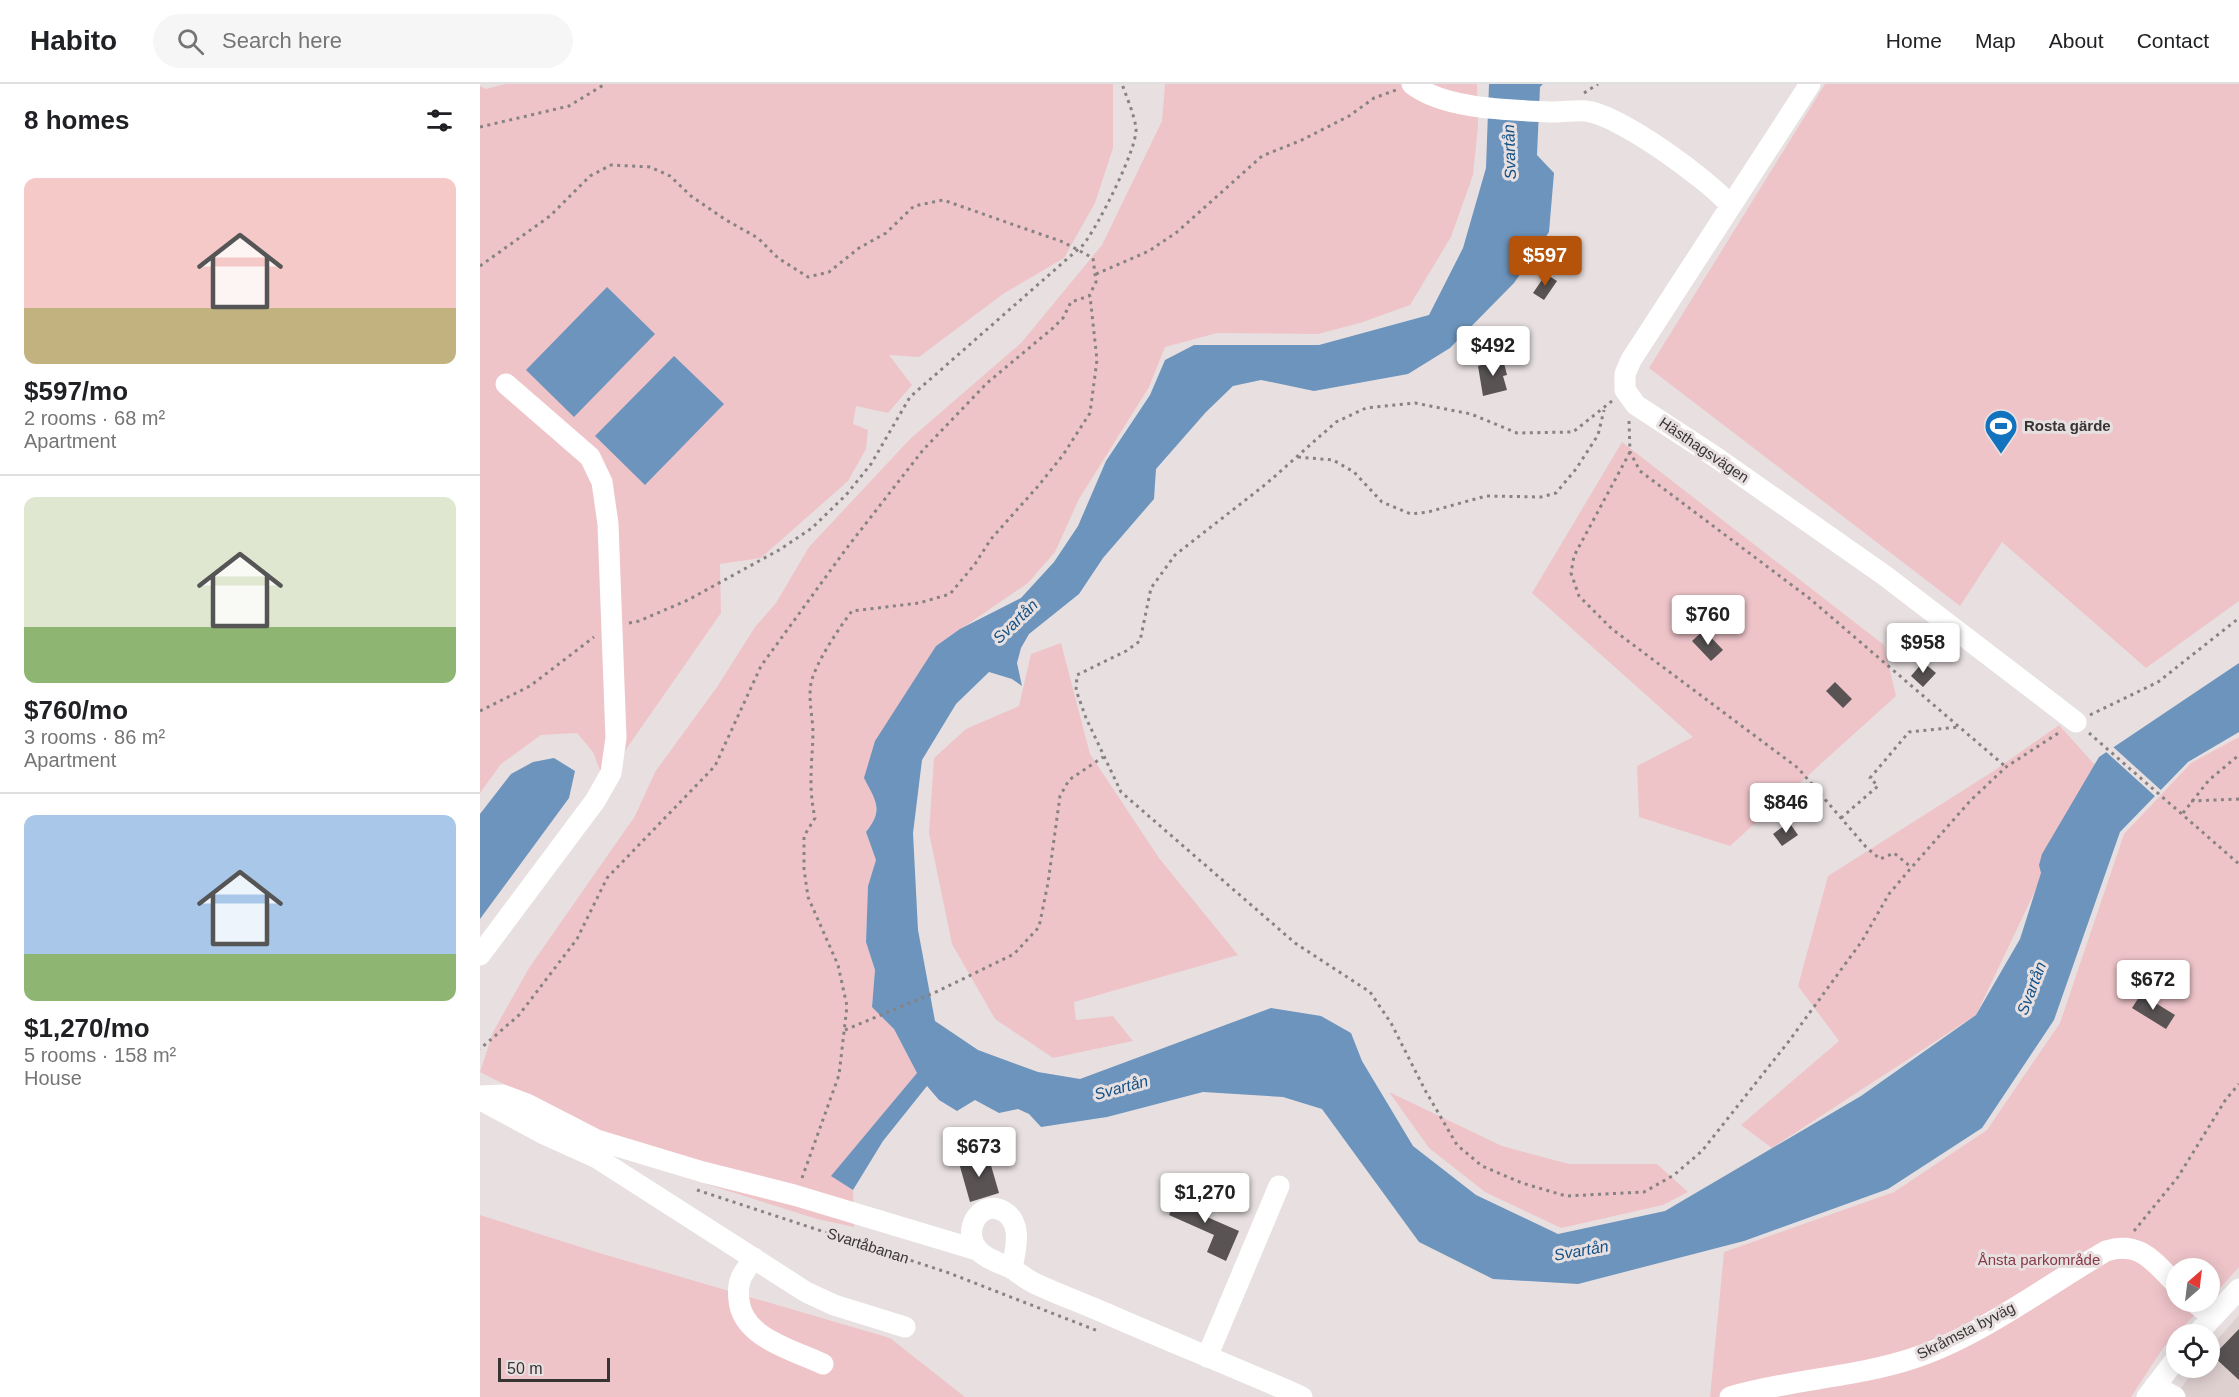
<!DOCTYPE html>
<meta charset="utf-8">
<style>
:root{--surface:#fff;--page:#f6f6f6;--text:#202124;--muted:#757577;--line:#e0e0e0;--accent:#b45309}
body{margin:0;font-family:Helvetica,sans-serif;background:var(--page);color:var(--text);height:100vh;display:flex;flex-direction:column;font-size:22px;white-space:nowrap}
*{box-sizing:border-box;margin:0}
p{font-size:20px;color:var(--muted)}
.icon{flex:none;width:33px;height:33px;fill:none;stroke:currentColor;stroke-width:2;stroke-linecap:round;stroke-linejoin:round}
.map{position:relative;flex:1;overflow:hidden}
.details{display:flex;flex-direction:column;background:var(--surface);width:480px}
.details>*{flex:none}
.needle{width:39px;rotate:28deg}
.tools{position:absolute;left:1686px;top:1174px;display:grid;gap:12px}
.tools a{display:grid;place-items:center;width:54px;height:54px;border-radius:50%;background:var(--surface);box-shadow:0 3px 15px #0003;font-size:30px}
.scale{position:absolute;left:18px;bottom:15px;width:112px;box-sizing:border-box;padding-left:6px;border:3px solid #373434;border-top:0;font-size:16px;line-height:21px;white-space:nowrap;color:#373434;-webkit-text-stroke:4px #e8e0e0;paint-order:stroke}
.price{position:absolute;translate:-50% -51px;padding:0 14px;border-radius:6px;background:#fff;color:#222;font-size:20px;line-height:39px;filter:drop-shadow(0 2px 3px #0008)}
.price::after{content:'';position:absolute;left:50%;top:36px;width:18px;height:14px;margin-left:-9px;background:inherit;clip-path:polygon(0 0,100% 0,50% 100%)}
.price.active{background:var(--accent);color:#fff}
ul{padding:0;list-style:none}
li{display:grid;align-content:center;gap:12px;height:318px;padding:0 24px}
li+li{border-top:2px solid var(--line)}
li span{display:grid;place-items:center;height:186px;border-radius:12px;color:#555}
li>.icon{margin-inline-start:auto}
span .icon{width:108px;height:108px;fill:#fffc;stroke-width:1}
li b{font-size:26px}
h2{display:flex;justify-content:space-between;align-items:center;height:72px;padding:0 24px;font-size:26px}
header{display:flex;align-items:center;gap:36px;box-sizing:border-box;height:84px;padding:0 30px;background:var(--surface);border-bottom:2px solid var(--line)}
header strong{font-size:28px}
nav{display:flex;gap:33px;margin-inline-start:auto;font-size:21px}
.search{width:420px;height:54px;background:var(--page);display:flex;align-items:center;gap:15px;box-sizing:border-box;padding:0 21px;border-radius:33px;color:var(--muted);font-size:22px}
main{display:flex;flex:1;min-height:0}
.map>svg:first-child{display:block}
</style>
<header>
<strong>Habito</strong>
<div class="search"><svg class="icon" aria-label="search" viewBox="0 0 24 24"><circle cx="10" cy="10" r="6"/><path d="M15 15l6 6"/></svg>Search here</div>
<nav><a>Home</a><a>Map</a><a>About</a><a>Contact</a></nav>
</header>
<main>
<section class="details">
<h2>8 homes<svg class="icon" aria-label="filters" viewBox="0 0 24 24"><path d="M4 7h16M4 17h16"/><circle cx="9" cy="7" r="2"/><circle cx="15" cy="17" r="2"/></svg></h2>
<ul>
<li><span style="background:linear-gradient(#f6c9c9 70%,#c2b280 0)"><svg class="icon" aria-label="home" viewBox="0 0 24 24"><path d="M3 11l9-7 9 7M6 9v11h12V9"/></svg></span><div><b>$597/mo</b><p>2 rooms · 68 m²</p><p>Apartment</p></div></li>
<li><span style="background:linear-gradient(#dfe7d0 70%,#8fb573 0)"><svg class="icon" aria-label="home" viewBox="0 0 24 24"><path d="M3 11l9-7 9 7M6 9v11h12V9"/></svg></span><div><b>$760/mo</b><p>3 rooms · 86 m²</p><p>Apartment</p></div></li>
<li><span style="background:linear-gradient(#a9c7e8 75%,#8fb573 0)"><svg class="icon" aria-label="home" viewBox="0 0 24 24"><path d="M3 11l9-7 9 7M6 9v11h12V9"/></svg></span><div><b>$1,270/mo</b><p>5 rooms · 158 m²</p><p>House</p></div></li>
</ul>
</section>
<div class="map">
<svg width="1759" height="1313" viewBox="0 0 1759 1313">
<rect width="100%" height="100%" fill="#e8e0e0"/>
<path fill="#dfd0d0" d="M1759,1231V1313H1696L1714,1284H1730V1264Z"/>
<path fill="#eec4c9" d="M25,0H633V64L615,119L584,174L523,210L439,273L409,271L432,301L408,329L376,322L373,340L388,346L386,365L368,397L281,474L240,480L241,529L124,697L113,668L97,649L61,651L21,680L0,709V2L6,5Z
M685,0H997L998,42L993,91L971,153L930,221L883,238L838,250L737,249L685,263L669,303L599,415L575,468L548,499L456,562L385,694C396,717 404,726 386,748L396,776L388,802L386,858L395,886L392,922L414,945L437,989L352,1092L373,1106L374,1143L337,1135L150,1076L61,1019L0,988L13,948L49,884L155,732L175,688L237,603L275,543L296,519L329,463L430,355L541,259L622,161L682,37Z
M1345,0H1759V517L1666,584L1522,458L1480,522L1169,284Z
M1142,358L1404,561L1416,612L1250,762L1159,733L1157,682L1213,653L1052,509Z
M581,559L610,670L679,774L758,871L594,918L596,936L633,932L653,957L573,974L515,935L472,860L449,749L454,674L486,645L539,622L551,570Z
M1579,641L1615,681L1496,931L1292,1064L1261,1041L1359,957L1318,902L1348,792L1512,688Z
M1759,653V1183L1730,1215V1185H1696V1218H1727L1683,1264L1651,1313H1230L1244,1168L1414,1108L1507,1046L1580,939L1644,750L1711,679Z
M909,1008L1022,1062L1089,1080H1177L1208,1108L1183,1121L1081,1144L1005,1108L949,1064Z
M0,1131L116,1168L410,1254L485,1313H0Z"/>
<path fill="#6c94bd" d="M1009,0H1063L1060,3L1057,71L1074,89L1069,148L1034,199L970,264L928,290L834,307L781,296L753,302L726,328L676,385L674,415L623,474L599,510L549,550L541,564L537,579L542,602L532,595L509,588L476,620L442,676L433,749L438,846L455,937L498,966L558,988L600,995L791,924L841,932L871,949L882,977L933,1062L996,1111L1078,1150L1185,1127L1381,1012L1496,931L1540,855L1561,789L1559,781L1562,770L1619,673L1759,579V648L1708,678L1640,748L1574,936L1502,1044L1408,1105L1264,1157L1098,1200L1013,1195L939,1158L842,1025L803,1013L723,1008L627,1033L561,1043L549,1030L538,1025L519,1029L495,1016L477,1027L459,1016L447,1002L403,1057L373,1106L351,1092L437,989L414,945L392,923L395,886L386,858L388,802L396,776L386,748C404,726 396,717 384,694L395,657L456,562L480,545L541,514L574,478L598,442L626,377L670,311L685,276L714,261H839L949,231L983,164L1006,84Z
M127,203L175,250L94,333L46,286Z
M194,272L244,320L165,401L115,352Z
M74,674L95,687L89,714L0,835V730L31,690L53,678Z"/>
<path fill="#e8e0e0" d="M1631,661L1683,708L1677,714L1624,666Z"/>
<path fill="#595354" d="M1066,190L1077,197L1064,216L1053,209Z
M1023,275L1027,291L1023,292L1027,306L1003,312L998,282Z
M1224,546L1243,566L1231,577L1212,557Z
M1443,578L1456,589L1443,603L1431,592Z
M1355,598L1372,615L1363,624L1346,607Z
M1309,738L1318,751L1302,762L1293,750Z
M1661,910L1695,931L1686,945L1652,924Z
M508,1071L519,1109L490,1118L479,1079Z
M699,1108L732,1123L727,1133L759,1147L746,1177L727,1168L734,1151L689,1131Z
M1759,1245V1296L1733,1272Z"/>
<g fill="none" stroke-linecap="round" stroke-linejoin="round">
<path stroke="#888383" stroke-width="3" stroke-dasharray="3 4.5" stroke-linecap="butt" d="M1104,9L1118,0
M0,43L89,22L125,0
M0,182L70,132L110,92L131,81L170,83L190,92L211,112L246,136L278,154L298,174L328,193L349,188L379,164L406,149L434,122L463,116L583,158L613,174L616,198L609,212L591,218L583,234L573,244L507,299L443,366L366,465L281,582L235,682L127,794L97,855L39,931L0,965
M616,190L669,167L697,148L782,72L822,56L869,32L894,14L916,6
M1132,317L1093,348L1037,349L991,330L935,319L886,324L856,338L786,400L695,471L671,504L660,557L646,567L597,591L596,606L606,634L641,708L815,859L890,908L911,939L945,1006L977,1061L1002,1082L1042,1099L1086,1112L1164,1108L1194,1091L1222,1067L1309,957L1382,857L1409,810L1431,784L1491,716L1526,683L1580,648
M1149,337L1150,368L1160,387L1329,514L1526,683
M1150,368L1094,472L1091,489L1099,512L1132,545L1318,684L1386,763L1400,775L1414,769L1431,783
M818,373L853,376L874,388L902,418L931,430L948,428L1006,412L1061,413L1076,409L1096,385L1118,351L1124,326
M149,539L159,537L208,516L299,466L332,444L366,411L391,380L430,313L603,161C617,144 658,64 656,44C654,30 647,14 642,0
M0,627L50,602L114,553
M1610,631L1678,598L1759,534
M1609,649L1759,780
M1711,717L1759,715
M1703,729L1729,696L1759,671
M1361,734L1398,702L1390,694L1429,648L1479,643
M365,946L456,908L534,870L559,843L568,799L580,712L589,696L623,673
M322,1094L359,991L367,922L358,881L328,813L324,785V752L335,734C328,702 332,682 333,650C333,634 328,616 331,599C336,578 359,544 372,527L439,519L470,510L495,480L511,455L559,401L583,371L610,329L617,276L610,212
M217,1106L469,1189L618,1247
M1654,1147L1698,1093L1746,1015L1759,1000"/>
<path stroke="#fff" stroke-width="21" d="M932,0C965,26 1032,26 1074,28C1085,28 1096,26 1106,27C1140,31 1229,96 1251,122
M1330,0L1151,276L1145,290V306L1156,321L1234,372L1404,491L1596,638
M0,871L115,717L131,689L136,654L128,440L122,398L110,373L26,300
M0,1012L23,1011L47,1020L117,1056L223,1088L314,1111L497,1166
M1,1016L64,1050L117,1074L326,1208L354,1221L425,1243
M274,1174C270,1180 264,1187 261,1194C258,1201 258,1208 259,1216C262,1254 314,1266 343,1280
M532,1185C535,1166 544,1139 523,1127C502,1116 485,1141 494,1160C501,1174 518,1178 531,1184C539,1189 546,1195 554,1199C577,1210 602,1219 625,1229C691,1258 757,1284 822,1313
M1714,1218L1732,1233
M1716,1251L1759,1205
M727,1273L799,1102
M1675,1302L1695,1313
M1250,1313C1310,1295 1374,1294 1434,1274C1499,1253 1566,1202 1626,1167C1660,1156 1674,1178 1696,1200
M1667,1313L1696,1275"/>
</g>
<defs>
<g id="stadium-pin" transform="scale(1.725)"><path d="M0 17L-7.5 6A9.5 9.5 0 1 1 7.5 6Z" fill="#1272be" stroke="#e8e0e0"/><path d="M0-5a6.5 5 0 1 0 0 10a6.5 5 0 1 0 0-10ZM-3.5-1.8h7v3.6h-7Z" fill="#fff"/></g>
</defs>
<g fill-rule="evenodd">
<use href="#stadium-pin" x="1521" y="342"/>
</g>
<g text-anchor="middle" stroke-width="6" stroke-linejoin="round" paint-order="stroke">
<g font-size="15" font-weight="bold" fill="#373434" stroke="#e8e0e0" text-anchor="start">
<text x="1544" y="347">Rosta gärde</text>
</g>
<g font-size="15" fill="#373434" stroke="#e8e0e0">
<text transform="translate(1224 366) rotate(34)" y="5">Hästhagsvägen</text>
<text transform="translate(388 1162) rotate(18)" y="5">Svartåbanan</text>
<text transform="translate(1486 1247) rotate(-27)" y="5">Skråmsta byväg</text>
</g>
<g font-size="15" fill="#873a49" stroke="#e8e0e0">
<text x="1559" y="1181">Ånsta parkområde</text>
</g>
<g font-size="16" font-style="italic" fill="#135186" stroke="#e8e0e0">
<text transform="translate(1029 68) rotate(-92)" y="6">Svartån</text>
<text transform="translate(535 537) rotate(-44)" y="6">Svartån</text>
<text transform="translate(1551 904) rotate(-69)" y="6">Svartån</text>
<text transform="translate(641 1003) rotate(-15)" y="6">Svartån</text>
<text transform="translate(1101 1166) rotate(-10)" y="6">Svartån</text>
</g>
</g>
</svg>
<div class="tools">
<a><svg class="needle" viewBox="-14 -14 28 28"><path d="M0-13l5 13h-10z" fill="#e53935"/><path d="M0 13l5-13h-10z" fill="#757577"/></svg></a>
<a><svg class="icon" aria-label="locate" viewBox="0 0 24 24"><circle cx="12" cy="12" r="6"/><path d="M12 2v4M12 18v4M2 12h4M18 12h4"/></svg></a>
</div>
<div class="scale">50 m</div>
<b class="price active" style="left:1065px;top:203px">$597</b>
<b class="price" style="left:1013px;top:293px">$492</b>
<b class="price" style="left:1228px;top:562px">$760</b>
<b class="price" style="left:1443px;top:590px">$958</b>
<b class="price" style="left:1306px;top:750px">$846</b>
<b class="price" style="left:1673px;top:927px">$672</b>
<b class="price" style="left:499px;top:1094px">$673</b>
<b class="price" style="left:725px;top:1140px">$1,270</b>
</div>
</main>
